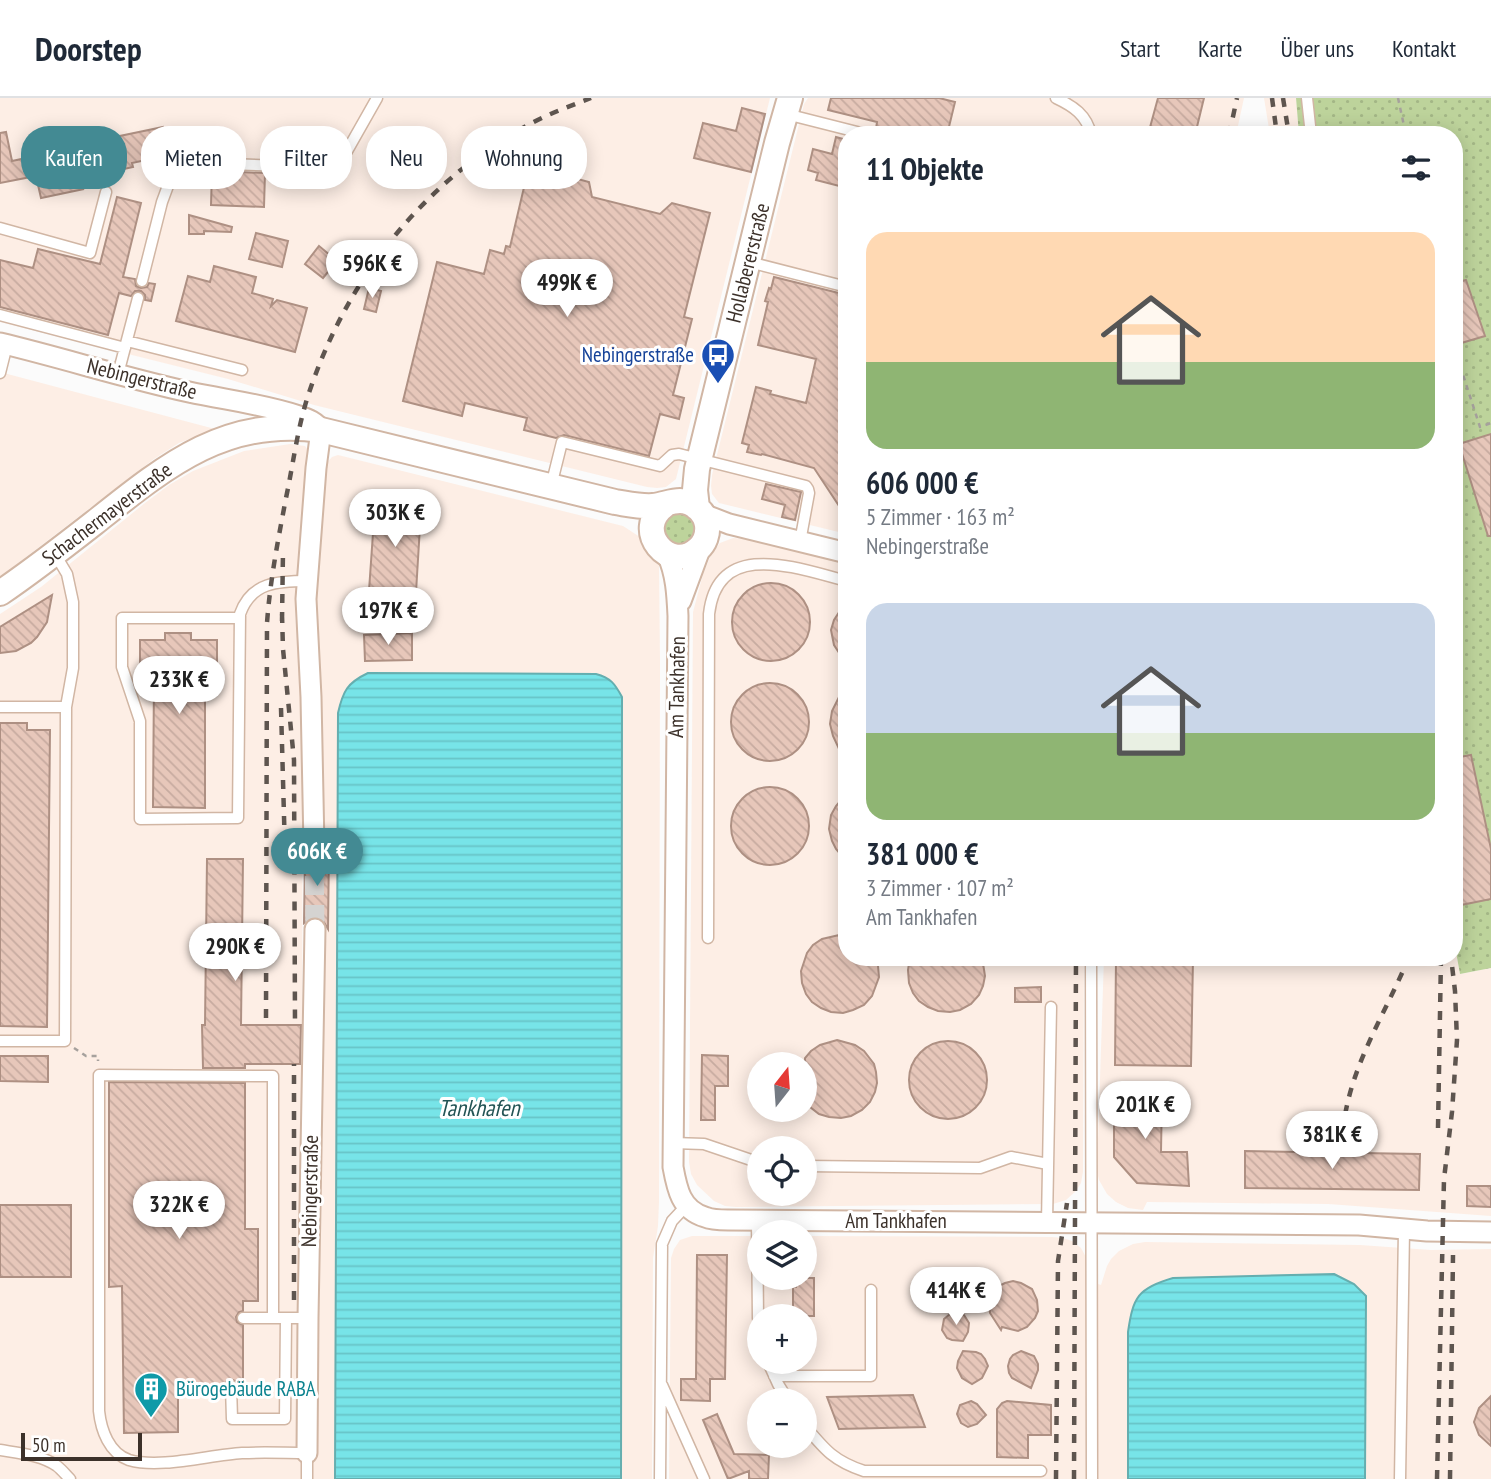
<!DOCTYPE html>
<html lang="de">
<meta charset="utf-8">
<style>
:root{--surface:#fff;--page:#f6f6f7;--text:#1f2937;--muted:#747a83;--line:#e0e1e3;--accent:#438a93}
body{margin:0;font-family:"PT Sans Narrow",sans-serif;background:var(--page);color:var(--text);height:100vh;display:flex;flex-direction:column;font-size:26px;white-space:nowrap}
*{box-sizing:border-box;margin:0}
p{font-size:23px;color:var(--muted)}
.icon{flex:none;width:38px;height:38px;fill:none;stroke:currentColor;stroke-width:2;stroke-linecap:round;stroke-linejoin:round}
.map{position:relative;flex:1;overflow:hidden}
.side{position:absolute;left:838px;top:28px;width:625px;height:840px;display:flex;flex-direction:column;background:var(--surface);border-radius:28px;box-shadow:0 4px 18px #0003}
.side>*{flex:none}
.hud{position:absolute;left:21px;top:28px;width:665px;height:63px;display:flex;gap:14px}
.needle{width:46px;rotate:17deg}
.tools{position:absolute;left:747px;top:954px;display:grid;gap:14px}
.tools a{display:grid;place-items:center;width:70px;height:70px;border-radius:50%;background:var(--surface);box-shadow:0 4px 18px #0003;font-size:35px}
.scale{position:absolute;left:21px;bottom:18px;width:121px;box-sizing:border-box;padding-left:7px;border:4px solid #3c312a;border-top:0;font-size:19px;line-height:24px;white-space:nowrap;color:#3c312a;-webkit-text-stroke:5px #fff;paint-order:stroke}
.price{position:absolute;translate:-50% -60px;padding:0 16px;border-radius:24px;background:#fff;color:#222;font-size:23px;line-height:46px;filter:drop-shadow(0 2px 4px #0008)}
.price::after{content:'';position:absolute;left:50%;top:42px;width:21px;height:16px;margin-left:-10px;background:inherit;clip-path:polygon(0 0,100% 0,50% 100%)}
.price.active{background:var(--accent);color:#fff}
ul{padding:0;list-style:none}
li{display:grid;align-content:center;gap:14px;height:371px;padding:0 28px}
li span{display:grid;place-items:center;height:217px;border-radius:21px;color:#555}
li>.icon{margin-inline-start:auto}
span .icon{width:126px;height:126px;fill:#fffc;stroke-width:1}
li b{font-size:30px}
h2{display:flex;justify-content:space-between;align-items:center;height:84px;padding:0 28px;font-size:30px}
.pill{padding:0 24px;border-radius:28px;background:var(--surface);box-shadow:0 4px 18px #0003;font-size:24px;line-height:63px}
.pill.active{background:var(--accent);color:#fff}
header{display:flex;align-items:center;gap:42px;box-sizing:border-box;height:98px;padding:0 35px;background:var(--surface);border-bottom:2px solid var(--line)}
header strong{font-size:33px}
nav{display:flex;gap:38px;margin-inline-start:auto;font-size:24px}
.map>svg:first-child{display:block}
</style>
<header>
<strong>Doorstep</strong>
<nav><a>Start</a><a>Karte</a><a>Über uns</a><a>Kontakt</a></nav>
</header>
<div class="map">
<svg width="1491" height="1381" viewBox="0 0 1491 1381">
<defs>
<pattern id="grass-dots" width="8" height="8" patternUnits="userSpaceOnUse" patternTransform="scale(1.75)"><rect width="8" height="8" fill="#bdd39b"/><path d="M2 2h.1M6 6h.1" fill="none" stroke="#a3b686" stroke-width="1.8" stroke-linecap="round"/></pattern>
<pattern id="water-rules" width="6" height="5" patternUnits="userSpaceOnUse" patternTransform="scale(1.75)"><rect width="6" height="5" fill="#77e4e8"/><path d="M0 2.5h6" fill="none" stroke="#68c4c7"/></pattern>
<pattern id="building-back-hatch" width="6" height="6" patternUnits="userSpaceOnUse" patternTransform="scale(1.75)"><rect width="6" height="6" fill="#e7c7ba"/><path d="M-1 5l2 2M0 0l6 6M5-1l2 2" fill="none" stroke="#c7aba0"/></pattern>
</defs>
<rect width="100%" height="100%" fill="#fbfbfb"/>
<path fill="#fdeee5" fill-rule="evenodd" d="M0,0H770L676,381L666,389L657,390L647,389L314,307L228,281L0,224Z
M808,0H1244L1236,37H847V436L719,405L712,396L711,388L712,377L804,6Z
M1264,0H1296L1299,37H1270Z
M0,274L215,331L179,345L154,361L0,479Z
M290,346L305,348L308,352V358L295,510L296,530L303,589L301,1331L298,1361H316L321,599L313,518L324,368L332,359L338,357L623,428L646,443L659,467L660,564L659,1104L658,1128L653,1160L652,1381H621L622,599L596,576L368,575L357,581L338,615L335,1381H0V516L41,489L145,405L169,387L193,373L244,353Z
M733,440L751,441L847,464V859H1084L1083,1074L1081,1085L1076,1093L1066,1102L1053,1106L736,1109L725,1108L714,1103L697,1087L691,1076L689,1064L693,514L703,476L711,457L720,445ZM760,966H805V1012H760ZM760,1050H805V1096H760Z
M1454,843L1460,876L1491,870V1118L1328,1106L1147,1104L1143,1112L1128,1110L1116,1104L1107,1096L1099,1082L1097,1073L1104,859H1454Z
M692,1138H759L760,1180H805V1138L1052,1139L1063,1140L1072,1143L1081,1150L1087,1161V1381H669L671,1160L674,1151L680,1142ZM760,1218H805V1264H760ZM760,1302H805V1348H760Z
M1145,1144L1360,1147L1431,1152L1491,1151V1381H1365L1366,1199L1334,1176L1173,1180L1157,1185L1130,1219L1128,1234V1381H1098V1186L1101,1187L1107,1168L1111,1161L1119,1153L1133,1146Z"/>
<path fill="url(#grass-dots)" d="M1296,0H1491V870L1460,876L1454,843V37H1299Z
M673,413L690,415L699,431L686,449L667,445L661,427Z"/>
<path fill="url(#water-rules)" stroke="#65aeaf" stroke-width="2" d="M368,575L596,576C611,580 615,586 622,599L621,1381H335L338,615C343,593 347,585 368,575Z
M1334,1176L1354,1186L1366,1198L1365,1381H1128V1234C1133,1199 1138,1190 1173,1180Z"/>
<path fill="url(#building-back-hatch)" stroke="#ae9083" stroke-width="2" d="M831,0H939L955,4L947,37H900L876,31L877,24L828,12Z
M1158,0H1204L1195,37H1165L1149,33Z
M742,10L765,16L751,74L694,60L703,25L736,33Z
M163,29L169,57L132,65L133,69L59,85L84,91L41,100L36,78L0,85V35L6,34L12,63L63,52L62,50Z
M836,39L847,42V90L816,82L818,75L808,72L813,51L832,56Z
M529,68L589,84L592,99L660,116L672,105L710,115L684,219L692,221L673,297L684,300L679,321L660,316L649,358L564,337L556,340L524,332L527,320L465,305L462,318L403,303L437,164L484,176L490,152L504,156L506,148L510,149Z
M212,73L265,75L264,109L211,107Z
M117,99L141,105L123,179L135,181L136,188L141,190L147,189L149,185L155,186L151,203L145,202V197L141,193H135L131,198L119,195L108,237L0,209V162L33,170L38,151L100,166Z
M189,117L232,129L231,134L204,133V136H189Z
M256,135L288,143L282,169L249,161Z
M319,148L337,163L323,180L305,166Z
M214,168L256,179L252,195L273,201L271,208L277,202L307,210L295,254L176,223L188,178L210,184Z
M774,179L847,197V420L814,370L762,356L761,357L747,354L749,347L742,345L756,289L771,293L770,296L806,305L816,261L758,247L768,204L765,203L769,190L771,191Z
M1466,182L1485,238L1458,246L1454,236V185Z
M369,190L381,193L376,214L364,211Z
M1491,336V438H1488L1459,346Z
M766,386L801,394L795,422L782,419L785,407L762,401Z
M376,392L422,395L415,511L368,507Z
M732 524a39 39 0 1 1 78 0a39 39 0 1 1-78 0Z
M52,497L47,524L37,539L31,545L16,553L0,555V529Z
M847,502V567L834,547L831,532L834,522Z
M165,535H191V542H217V580H205V710L153,709L154,580H140V542H165Z
M412,535V562L365,563L364,537Z
M847,583V668L833,638L830,626L832,613Z
M731 624a39 39 0 1 1 78 0a39 39 0 1 1-78 0Z
M0,625H27V632H50L47,929L0,928Z
M1471,657L1491,751V801L1456,808L1454,800V660Z
M731 728a39 39 0 1 1 78 0a39 39 0 1 1-78 0Z
M847,695V764L836,751L832,743L829,731L831,717L836,708Z
M326,749H329L328,831L322,821L316,819L310,820L304,825L305,757L314,761L320,760L324,755Z
M207,761H243L241,927H301L300,966H245V970H203L202,927H205Z
M839,837L847,838V859H875L878,868L879,879L872,898L864,907L853,912L843,915L831,914L821,910L812,904L806,896L802,885L801,873L807,855L813,847L822,841Z
M910,859H982L985,878L983,888L979,897L971,906L960,912L950,914L938,913L928,909L919,903L913,895L909,885L908,872Z
M1116,860L1193,861L1191,968L1115,967Z
M1041,889V904H1015V890Z
M837,942L855,947L864,953L874,966L876,974L877,985L875,994L870,1004L862,1012L851,1018L841,1020L829,1019L819,1016L810,1009L805,1002V960L811,953L820,947Z
M909 982a39 39 0 1 1 78 0a39 39 0 1 1-78 0Z
M702,957L728,958V988H715V1022H701Z
M0,958H48V984L0,983Z
M109,984L245,985V1131H258V1203H243V1213L239,1214L236,1219L237,1224L243,1227V1288H238L237,1284L231,1281L227,1282L224,1288L178,1287V1334L124,1335L122,1188L109,1189Z
M1114,992L1162,997L1161,1054H1187L1189,1088L1137,1085L1114,1059Z
M1245,1053L1420,1056L1419,1092L1245,1090Z
M1467,1088H1491V1109L1467,1108Z
M0,1107H71V1179H0Z
M697,1157H727L725,1281H710V1303L681,1302V1281H696Z
M796,1180H814V1218H793V1189H796Z
M1013,1183L1021,1185L1032,1191L1037,1202L1038,1213L1035,1220L1027,1229L1018,1233L1002,1229L1001,1232L990,1215L989,1203L992,1195L999,1188L1005,1185Z
M955,1214L964,1217L969,1225L968,1234L963,1243L952,1242L947,1240L942,1232L944,1221L950,1216Z
M963,1253L976,1254L981,1256L985,1261L988,1268L982,1280L972,1286L962,1280L957,1270L958,1263Z
M1021,1253L1034,1258L1038,1266V1272L1031,1290L1012,1280L1009,1275L1008,1268L1010,1261L1013,1257Z
M913,1297L925,1329L839,1331L827,1299Z
M1491,1298V1348L1479,1337L1474,1324L1479,1310Z
M971,1303L977,1306L986,1317L977,1326L968,1329L961,1325L957,1316L960,1307Z
M1007,1303L1051,1307V1337H1028V1360L997,1359V1311L1002,1305Z
M717,1316L734,1356L769,1357L768,1381H749V1373L728,1381L703,1322Z"/>
<g fill="none" stroke-linecap="round" stroke-linejoin="round">
<path stroke="#d5d3d1" stroke-width="19" stroke-dasharray="19 10" stroke-linecap="butt" d="M314,749L315,831"/>
<g stroke="#d1b6a4" stroke-width="13">
<path id="service" d="M1056,0C1073,8 1087,17 1091,37
M1307,0L1311,37
M786,16L869,37
M0,130L90,155L106,94
M749,164L847,189
M142,183L162,104L169,85L181,72L200,65L313,69L329,65L347,53L377,0
M0,217L125,250
M127,243L242,272
M0,275L7,247
M118,276L138,200
M551,388L562,344L660,368L672,357L679,356L806,388L808,391L809,395L800,444
M239,520H122V569L140,623V721L238,720L240,516C251,484 278,483 308,483
M0,609H66L73,570V504L67,476L55,456
M708,840L709,516C718,439 799,471 847,483
M1091,859L1092,1381
M0,943H65L66,609
M673,1045L704,1046L760,1065
M805,1068L980,1070L1011,1059L1048,1066
M757,1123L758,1220L760,1229
M1047,1124L1051,909
M243,1220H273
M768,1264L778,1286L788,1302
M774,1278H871V1192
M662,1287L704,1381
M231,1288L232,1321H285L286,1220
M805,1328C825,1352 834,1363 864,1373H1041
M0,1352C18,1355 42,1357 57,1368C62,1372 66,1377 70,1381
M307,1381V1355C286,1355 264,1354 242,1355C209,1357 160,1371 129,1362C109,1355 101,1332 99,1313V977L273,978V1220H308
M660,1381L662,1146L672,1123L686,1108
M1400,1381L1404,1132"/>
</g>
<g stroke="#d1b6a4" stroke-width="23">
<path id="minor" d="M0,245C63,260 125,280 189,294C226,302 263,306 299,318C308,321 316,324 321,332L316,370L306,501L311,599L314,749
M703,416L729,426L847,455
M667,456C676,476 677,496 678,518L673,1069C677,1091 681,1112 705,1119C712,1122 721,1122 728,1122L1359,1127L1427,1133L1491,1134
M681,503L701,449
M307,1355L308,1220L315,831"/>
</g>
<g stroke="#d1b6a4" stroke-width="28">
<path id="tertiary" d="M697,410L695,392L697,371L777,45L790,0
M0,495C34,472 67,446 99,421C168,366 228,318 321,332L615,404C628,406 641,409 653,408C663,407 671,403 680,403C693,403 705,414 707,427C708,436 705,445 698,451C670,477 631,432 665,407"/>
</g>
<path stroke="#a6a19d" stroke-width="2.5" stroke-dasharray="5 5" stroke-linecap="butt" d="M1398,0L1406,37
M1454,249L1480,329L1491,325
M1454,600L1455,603
M74,950L86,958H98V963"/>
<use href="#service" stroke="#fff" stroke-width="10"/>
<use href="#minor" stroke="#fff" stroke-width="19"/>
<use href="#tertiary" stroke="#fff" stroke-width="24"/>
<path stroke="#5e554f" stroke-width="4.5" stroke-dasharray="9 9" stroke-linecap="butt" d="M1272,0L1277,37
M1283,0L1289,37
M1229,37L1237,0
M282,516L283,551L294,662L295,927
M282,523L283,453
M281,610L285,754
M266,920L267,525C270,483 278,442 286,400C293,367 297,333 307,301C344,185 420,86 528,27C548,16 570,8 591,0
M1438,1030L1441,859
M1342,1052C1342,979 1382,924 1409,859
M294,1202V966
M1056,1381L1058,1163L1067,1105
M1074,1381L1076,859
M1437,1381L1444,1081L1452,1014L1457,942L1455,893L1451,859
M1450,1381L1453,1157"/>
</g>
<defs>
<g id="bus-pin" transform="scale(1.75)"><path d="M0 17L-7.5 6A9.5 9.5 0 1 1 7.5 6Z" fill="#1a4fb4" stroke="#fff"/><path d="M-5-6H5V4H4V6H2V4H-2V6H-4V4H-5ZM-3.5-4V0h7V-4ZM-3.5 1.2v1.5H-2V1.2ZM2 1.2v1.5H3.5V1.2Z" fill="#fff"/></g>
<g id="building-pin" transform="scale(1.75)"><path d="M0 17L-7.5 6A9.5 9.5 0 1 1 7.5 6Z" fill="#0f9aa8" stroke="#fff"/><path d="M-4-6H4V6H1V3H-1V6H-4ZM-2.5-4.3h1.7v1.8h-1.7ZM.8-4.3h1.7v1.8H.8ZM-2.5-1h1.7V.8h-1.7ZM.8-1h1.7V.8H.8Z" fill="#fff"/></g>
</defs>
<g fill-rule="evenodd">
<use href="#bus-pin" x="718" y="257"/>
<use href="#building-pin" x="151" y="1291"/>
</g>
<g text-anchor="middle" stroke-width="6" stroke-linejoin="round" paint-order="stroke">
<g font-size="21" fill="#3c312a" stroke="#fff">
<text transform="translate(748 165) rotate(-76)" y="7">Hollabererstraße</text>
<text transform="translate(142 281) rotate(14)" y="7">Nebingerstraße</text>
<text transform="translate(107 416) rotate(-37)" y="7">Schachermayerstraße</text>
<text transform="translate(677 589) rotate(-89)" y="7">Am Tankhafen</text>
<text transform="translate(310 1093) rotate(-89)" y="7">Nebingerstraße</text>
<text x="896" y="1130">Am Tankhafen</text>
</g>
<g font-size="21" fill="#164399" stroke="#fff" text-anchor="end">
<text x="694" y="264">Nebingerstraße</text>
</g>
<g font-size="21" fill="#0d838f" stroke="#fff" text-anchor="start">
<text x="176" y="1298">Bürogebäude RABA</text>
</g>
<g font-size="23" font-style="italic" fill="#235455" stroke="#fff">
<text x="479" y="1018">Tankhafen</text>
</g>
</g>
</svg>
<div class="tools">
<a><svg class="needle" viewBox="-14 -14 28 28"><path d="M0-13l5 13h-10z" fill="#e53935"/><path d="M0 13l5-13h-10z" fill="#747a83"/></svg></a>
<a><svg class="icon" aria-label="locate" viewBox="0 0 24 24"><circle cx="12" cy="12" r="6"/><path d="M12 2v4M12 18v4M2 12h4M18 12h4"/></svg></a>
<a><svg class="icon" aria-label="layers" viewBox="0 0 24 24"><path d="M12 4l9 5-9 5-9-5zM3 14l9 5 9-5"/></svg></a>
<a>+</a>
<a>−</a>
</div>
<div class="scale">50 m</div>
<b class="price" style="left:372px;top:202px">596K €</b>
<b class="price" style="left:567px;top:221px">499K €</b>
<b class="price" style="left:395px;top:451px">303K €</b>
<b class="price" style="left:388px;top:549px">197K €</b>
<b class="price" style="left:179px;top:618px">233K €</b>
<b class="price active" style="left:317px;top:790px">606K €</b>
<b class="price" style="left:235px;top:885px">290K €</b>
<b class="price" style="left:1145px;top:1043px">201K €</b>
<b class="price" style="left:1332px;top:1073px">381K €</b>
<b class="price" style="left:179px;top:1143px">322K €</b>
<b class="price" style="left:956px;top:1229px">414K €</b>
<div class="hud">
<a class="pill active">Kaufen</a>
<a class="pill">Mieten</a>
<a class="pill">Filter</a>
<a class="pill">Neu</a>
<a class="pill">Wohnung</a>
</div>
<section class="side">
<h2>11 Objekte<svg class="icon" aria-label="filters" viewBox="0 0 24 24"><path d="M4 7h16M4 17h16"/><circle cx="9" cy="7" r="2"/><circle cx="15" cy="17" r="2"/></svg></h2>
<ul>
<li><span style="background:linear-gradient(#ffd9b3 60%,#8fb573 0)"><svg class="icon" aria-label="home" viewBox="0 0 24 24"><path d="M3 11l9-7 9 7M6 9v11h12V9"/></svg></span><div><b>606 000 €</b><p>5 Zimmer · 163 m²</p><p>Nebingerstraße</p></div></li>
<li><span style="background:linear-gradient(#c9d6e8 60%,#8fb573 0)"><svg class="icon" aria-label="home" viewBox="0 0 24 24"><path d="M3 11l9-7 9 7M6 9v11h12V9"/></svg></span><div><b>381 000 €</b><p>3 Zimmer · 107 m²</p><p>Am Tankhafen</p></div></li>
</ul>
</section>
</div>
